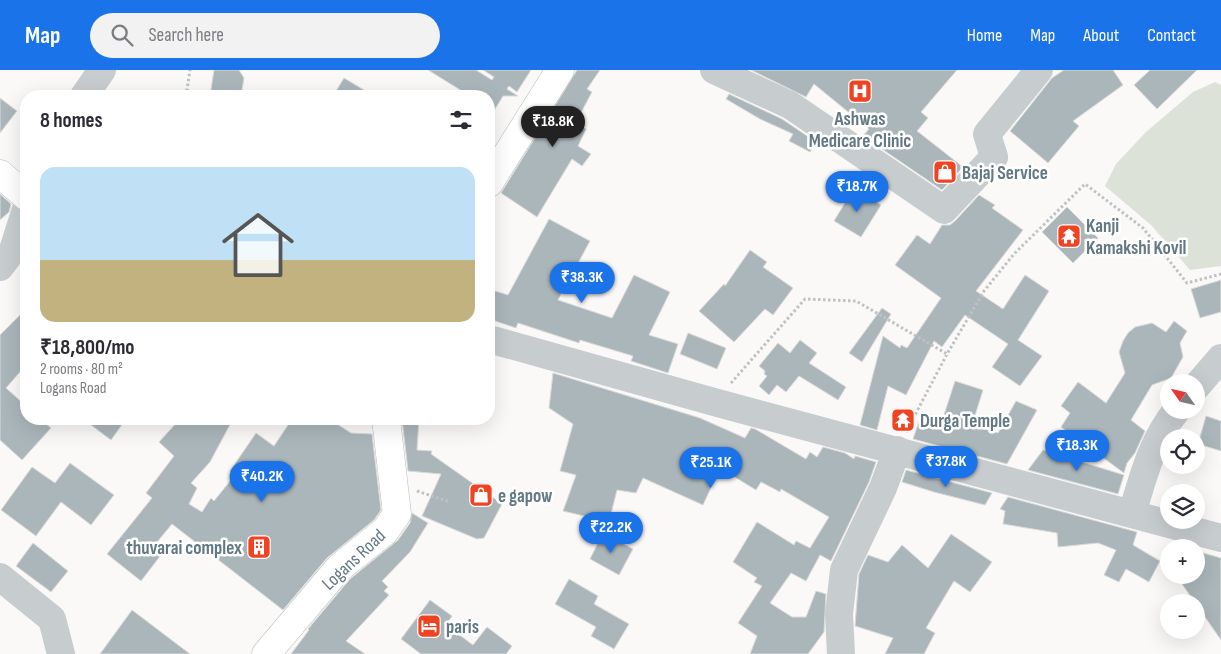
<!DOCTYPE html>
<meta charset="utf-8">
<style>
:root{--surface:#fff;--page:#f2f2f3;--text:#2b2b33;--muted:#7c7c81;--line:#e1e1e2;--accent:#1a73e8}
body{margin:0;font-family:"Sofia Sans Condensed",sans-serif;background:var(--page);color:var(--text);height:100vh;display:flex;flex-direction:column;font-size:19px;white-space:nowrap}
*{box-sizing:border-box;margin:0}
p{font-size:16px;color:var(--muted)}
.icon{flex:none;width:28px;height:28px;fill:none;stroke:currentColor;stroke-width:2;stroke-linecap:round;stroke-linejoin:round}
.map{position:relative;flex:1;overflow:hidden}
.side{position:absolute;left:20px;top:20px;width:475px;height:335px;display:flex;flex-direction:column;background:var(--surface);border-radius:20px;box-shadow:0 5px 20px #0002}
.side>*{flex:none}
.needle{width:32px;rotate:304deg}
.buttons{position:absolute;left:1160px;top:304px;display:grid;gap:10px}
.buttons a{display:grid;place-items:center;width:45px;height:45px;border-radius:50%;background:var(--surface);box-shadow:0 5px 20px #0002;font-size:25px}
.price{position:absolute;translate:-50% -42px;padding:0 11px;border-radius:18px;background:var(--accent);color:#fff;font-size:16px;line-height:32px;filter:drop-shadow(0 1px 2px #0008)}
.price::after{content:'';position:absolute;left:50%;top:30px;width:15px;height:11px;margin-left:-8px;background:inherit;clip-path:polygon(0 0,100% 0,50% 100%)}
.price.on{background:#222;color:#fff}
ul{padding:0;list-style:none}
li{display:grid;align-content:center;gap:10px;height:265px;padding:0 20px}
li+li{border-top:1px solid var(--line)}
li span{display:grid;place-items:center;height:155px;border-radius:15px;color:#555}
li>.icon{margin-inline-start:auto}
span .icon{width:90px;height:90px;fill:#fffc;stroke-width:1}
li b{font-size:21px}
h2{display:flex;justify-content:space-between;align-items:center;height:60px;padding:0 20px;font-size:21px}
header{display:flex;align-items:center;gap:30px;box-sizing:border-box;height:70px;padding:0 25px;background:var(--accent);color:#fff}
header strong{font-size:24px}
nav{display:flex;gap:28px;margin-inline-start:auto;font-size:18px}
.search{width:350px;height:45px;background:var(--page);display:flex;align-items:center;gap:12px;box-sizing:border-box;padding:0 18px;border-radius:28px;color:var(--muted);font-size:19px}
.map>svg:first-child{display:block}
</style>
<header>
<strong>Map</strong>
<div class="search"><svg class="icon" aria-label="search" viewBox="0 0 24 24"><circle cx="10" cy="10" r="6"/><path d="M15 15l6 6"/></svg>Search here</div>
<nav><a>Home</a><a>Map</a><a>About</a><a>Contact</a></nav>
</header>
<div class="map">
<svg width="1221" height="584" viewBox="0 0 1221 584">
<rect width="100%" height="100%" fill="#faf9f7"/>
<path fill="#dce2d8" d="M1215,12L1221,15V196L1190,200L1151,155L1105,116L1116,94L1146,62L1193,22Z"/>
<path fill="#abb6bb" stroke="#dbdbd9" d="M214,0H239L244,8L241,26H210Z
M428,0H476L492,10L494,7L483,0H531L517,22L509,16L507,19L518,26H503L489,49V26H458L462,21Z
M577,0H600L587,19L592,22L576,52L586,59L578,76L591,84L582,96L572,89L537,147L501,123Z
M751,0H957L921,42L928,48L917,61L963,97L942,120L863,66L869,59L814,14L806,27Z
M1064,0H1113L1123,15L1073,51L1079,56L1048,93L1010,61L1052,8Z
M1150,0H1197L1157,39L1134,15Z
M344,8L374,26H333Z
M729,24L782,49L816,72L810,82L789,71L793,64L760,49L726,29Z
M0,28L17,41L0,63Z
M854,118L881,135L861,167L834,151Z
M0,124L11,134L9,142L0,150Z
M979,125L995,135L992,138L1023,160L976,221L1003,239L1025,205L1049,221L1018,270L1042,286L1020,316L992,297L1008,274L965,245L942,277L934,271L906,325L888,316L877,360L860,355L883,266L900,278L901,275L907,278L941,228L895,195L917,165L930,174L942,155H950L955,151Z
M1067,137L1098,168L1073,193L1042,162Z
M549,149L590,171L558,230L612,248L634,205L670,222L649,265L678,274L668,303L631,291L633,286L580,270L579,273L518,253L516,258L489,249V219L508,225Z
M750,180L767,192L763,197L793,218L773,245L765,239L734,272L699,241L724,214L725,216Z
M1221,210V242L1200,248L1191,219Z
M882,238L891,244L862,292L849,283Z
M26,239V295L6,318L26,336V349H40L51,358L22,390L0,370V265Z
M1174,251L1187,261L1180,273L1183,287L1171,308L1152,315L1131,350L1145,361L1135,383L1127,393L1124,403L1061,357L1070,343L1061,336L1078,312L1106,333L1125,303L1119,282L1123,271L1128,263L1135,257L1152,253L1166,262Z
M688,263L726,278L717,299L680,284Z
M800,270L817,283L809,293L846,317L838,330L799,306L786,322L777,315L769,325L759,316L767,306L764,304L765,301L759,296L778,273L790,283Z
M553,303L700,348L745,368L751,358L755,359L806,389L810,382L817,387L823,377L845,383L854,389L855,386L876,392L869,412L831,491L820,485L806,511L791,503L770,533L792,547H806L816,521L826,524L824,562L808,584H750L757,566L738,553L762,516L754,512L757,508L733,492L757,452L794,475L796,471L810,478L829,447L781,419L780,422L761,412L756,420L720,398L703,435L643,408L636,423L617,420L609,452L563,441L576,405L560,401L573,354L549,338Z
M955,311L983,320L972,355L998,363L1016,331L1037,340L1007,394L913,369L922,342L943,348Z
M1206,346L1221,351V381L1198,374Z
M83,349H126L111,370Z
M180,349H233L210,392L191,413L197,418L189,434L202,442L211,428L214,431L235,405L230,401L256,363L274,376L292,349H340L337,354L351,363L372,364L381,440L374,450L327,488L283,540L172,454L152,478L161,485L141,511L107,484L152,428L146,423L174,386L159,372Z
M402,349H419L417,380L432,381L431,384L502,434L484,468L477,469L422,446L441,404L408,401Z
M1043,380L1124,405L1118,424L1028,400Z
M70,393L114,425L91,455L61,432L36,466L1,440L32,397L55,413Z
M906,400L992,423L985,435L934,422L902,412Z
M1008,427L1137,462L1133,475L1160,491L1149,512L1126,499L1119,512L1104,505L1116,480L1098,473L1058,477L1057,463L1003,454L1005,441L1000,439Z
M412,443L428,453L410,482L382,511L388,517L384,521L389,525L346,571L365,584H291L309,560L308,559L350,509L398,470L410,453Z
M603,463L633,479L619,505L590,489Z
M951,464L992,492L970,522L954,511L926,558L935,563L924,584H885L893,568L855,556L859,504L868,485L888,492L902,475L928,498Z
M33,473L68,501L51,522L16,496Z
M1196,481L1221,488V570L1182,514L1185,505H1196Z
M569,509L598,526L594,534L629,554L614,579L591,566L596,557L555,534Z
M430,530L452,546L446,555L473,575L487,557L512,576L506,584H421L401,569Z
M132,540L190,584H100Z"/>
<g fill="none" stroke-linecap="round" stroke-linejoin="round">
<g stroke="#b7bdc1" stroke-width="29">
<path id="major" d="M0,104L26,126
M489,113L560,0
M266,584L339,498L385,461L397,444L386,349"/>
</g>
<path stroke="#bec2c4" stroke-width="3" stroke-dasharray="2.5 2.5" stroke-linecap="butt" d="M186,26L190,0
M731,313L805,229L856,231L947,284L984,221L1014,184L1085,114L1143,158L1187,213L1221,204
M906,362L947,284
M417,421L450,432"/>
<path stroke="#c7cccf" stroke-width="28" d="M714,0L790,35L944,140L994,87L987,64L1039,0
M84,26L102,0
M0,197L13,180L26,139
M489,269L714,332L1221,468
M1196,317L1221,288
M1132,444C1143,407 1152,370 1177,340
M0,507L52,549L61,584
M841,584L839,544L844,500L883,418L897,380"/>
<use href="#major" stroke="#fff" stroke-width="28"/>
</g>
<defs>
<g id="hospital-square" transform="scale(1.25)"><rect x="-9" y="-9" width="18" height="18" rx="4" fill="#ef4322" stroke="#fff"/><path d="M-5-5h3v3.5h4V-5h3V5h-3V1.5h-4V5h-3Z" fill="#fff"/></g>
<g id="shop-square" transform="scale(1.25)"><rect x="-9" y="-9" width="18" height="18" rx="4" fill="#ef4322" stroke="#fff"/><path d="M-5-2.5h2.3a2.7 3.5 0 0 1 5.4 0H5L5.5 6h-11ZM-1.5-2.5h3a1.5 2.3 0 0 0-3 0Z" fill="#fff"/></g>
<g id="temple-square" transform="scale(1.25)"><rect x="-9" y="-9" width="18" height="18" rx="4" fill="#ef4322" stroke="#fff"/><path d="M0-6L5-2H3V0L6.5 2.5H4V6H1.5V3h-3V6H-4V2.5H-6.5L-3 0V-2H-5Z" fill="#fff"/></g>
<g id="building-square" transform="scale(1.25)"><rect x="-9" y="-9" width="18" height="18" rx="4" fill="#ef4322" stroke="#fff"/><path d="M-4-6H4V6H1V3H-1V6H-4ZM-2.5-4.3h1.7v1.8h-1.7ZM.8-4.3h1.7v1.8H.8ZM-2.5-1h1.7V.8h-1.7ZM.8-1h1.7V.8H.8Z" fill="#fff"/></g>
<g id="hotel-square" transform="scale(1.25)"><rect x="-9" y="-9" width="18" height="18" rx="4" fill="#ef4322" stroke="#fff"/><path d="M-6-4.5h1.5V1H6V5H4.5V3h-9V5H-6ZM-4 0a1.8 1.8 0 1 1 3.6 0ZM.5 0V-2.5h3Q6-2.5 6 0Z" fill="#fff"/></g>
</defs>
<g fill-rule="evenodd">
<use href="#hospital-square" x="860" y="21"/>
<use href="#shop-square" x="945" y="102"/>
<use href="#temple-square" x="1069" y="166"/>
<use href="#temple-square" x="903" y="350"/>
<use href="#shop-square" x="481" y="425"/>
<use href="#building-square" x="259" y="477"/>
<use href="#hotel-square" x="429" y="556"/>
</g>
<g text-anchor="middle" stroke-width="5" stroke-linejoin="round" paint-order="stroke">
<g font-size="19" font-weight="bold" fill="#627884" stroke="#fff" text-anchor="start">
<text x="860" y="55" text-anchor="middle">Ashwas<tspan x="860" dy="22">Medicare Clinic</tspan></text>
<text x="962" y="109">Bajaj Service</text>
<text x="1086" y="162">Kanji<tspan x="1086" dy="22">Kamakshi Kovil</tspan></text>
<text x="920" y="357">Durga Temple</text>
<text x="498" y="432">e gapow</text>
<text x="242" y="484" text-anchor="end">thuvarai complex</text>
<text x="446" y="563">paris</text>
</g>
<g font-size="19" fill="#627884" stroke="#fff">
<text transform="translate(353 489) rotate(-43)" y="7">Logans Road</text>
</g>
</g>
</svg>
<div class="buttons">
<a><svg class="needle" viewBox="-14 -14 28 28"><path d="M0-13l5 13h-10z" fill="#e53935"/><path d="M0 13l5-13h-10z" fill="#7c7c81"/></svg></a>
<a><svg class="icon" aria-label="locate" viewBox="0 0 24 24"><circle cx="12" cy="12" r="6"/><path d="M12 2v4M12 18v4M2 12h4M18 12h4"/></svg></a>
<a><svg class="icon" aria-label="layers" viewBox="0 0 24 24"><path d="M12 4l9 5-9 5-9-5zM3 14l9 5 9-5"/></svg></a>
<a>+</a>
<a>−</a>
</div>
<b class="price on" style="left:553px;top:78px">₹18.8K</b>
<b class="price" style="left:857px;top:143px">₹18.7K</b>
<b class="price" style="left:582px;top:234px">₹38.3K</b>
<b class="price" style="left:1077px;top:402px">₹18.3K</b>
<b class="price" style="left:946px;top:418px">₹37.8K</b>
<b class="price" style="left:711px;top:419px">₹25.1K</b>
<b class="price" style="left:262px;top:433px">₹40.2K</b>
<b class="price" style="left:611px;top:484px">₹22.2K</b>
<section class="side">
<h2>8 homes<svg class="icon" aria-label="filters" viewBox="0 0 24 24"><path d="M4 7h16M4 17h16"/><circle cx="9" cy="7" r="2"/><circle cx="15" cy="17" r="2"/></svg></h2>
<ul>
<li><span style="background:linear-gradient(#bfe0f5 60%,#c2b280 0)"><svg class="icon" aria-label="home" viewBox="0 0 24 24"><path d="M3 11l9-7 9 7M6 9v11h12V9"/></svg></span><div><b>₹18,800/mo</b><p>2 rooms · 80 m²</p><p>Logans Road</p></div></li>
</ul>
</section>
</div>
